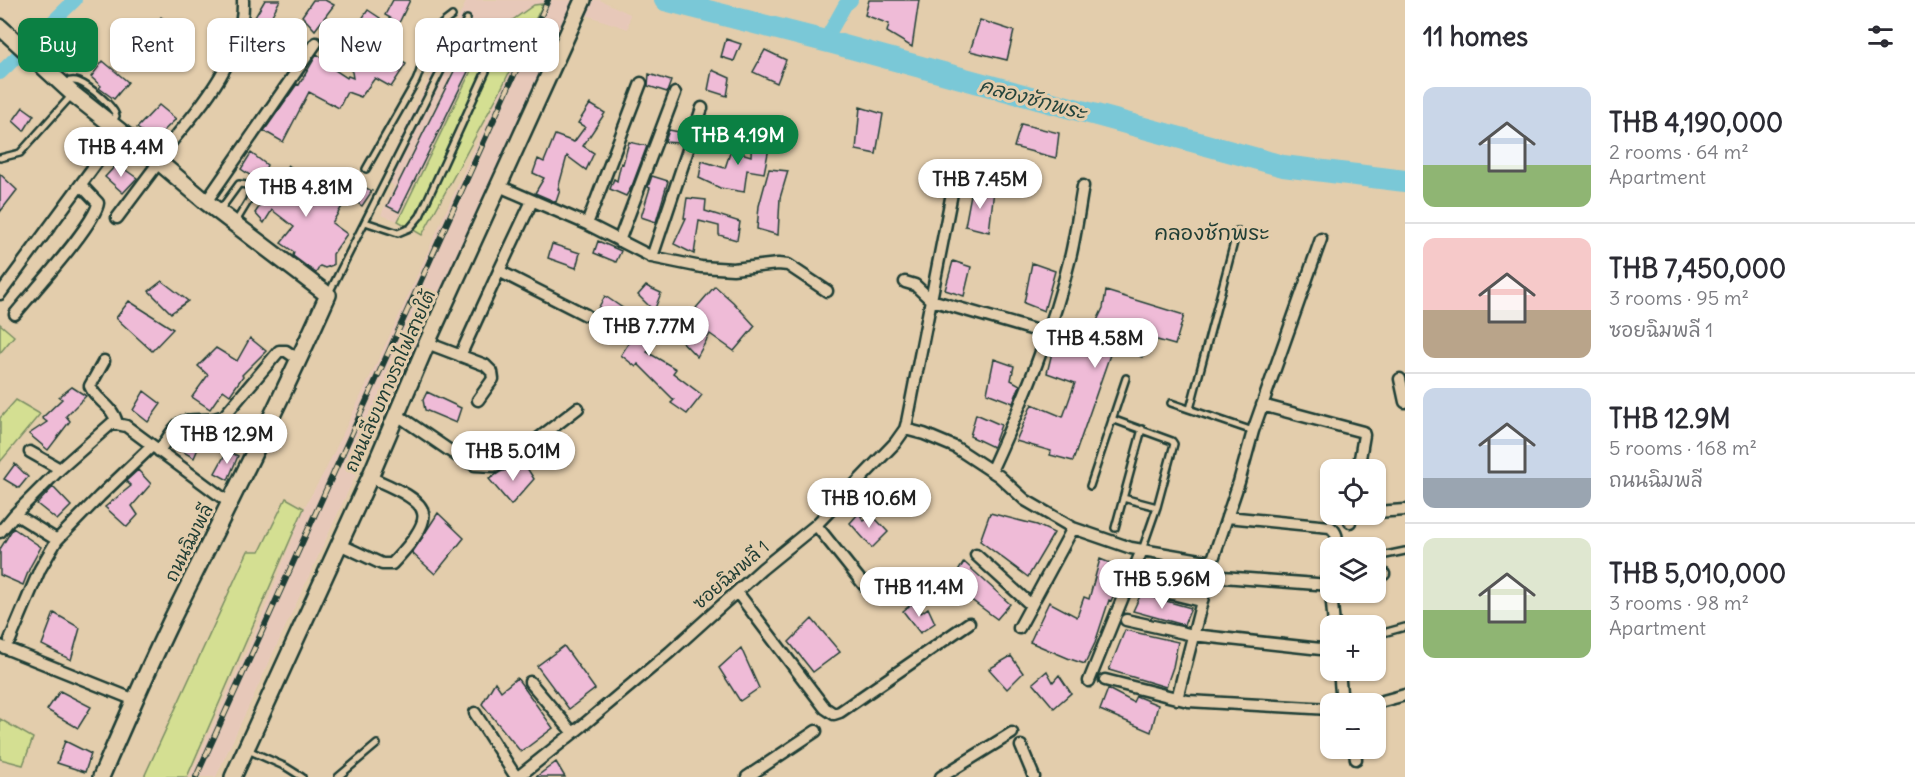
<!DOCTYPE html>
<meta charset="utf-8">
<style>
:root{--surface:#fff;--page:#f2f2f3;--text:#2b2b33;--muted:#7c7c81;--line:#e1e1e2;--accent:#0b8043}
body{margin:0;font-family:Delius,"Playpen Sans Thai",sans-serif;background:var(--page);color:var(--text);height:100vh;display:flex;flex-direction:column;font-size:22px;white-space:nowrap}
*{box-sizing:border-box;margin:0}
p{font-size:20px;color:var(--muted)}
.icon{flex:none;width:33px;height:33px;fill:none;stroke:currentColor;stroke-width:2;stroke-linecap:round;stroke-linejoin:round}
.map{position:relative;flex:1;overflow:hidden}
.details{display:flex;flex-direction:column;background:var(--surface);width:510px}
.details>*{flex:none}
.hud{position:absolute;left:18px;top:18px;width:570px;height:54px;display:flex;gap:12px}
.buttons{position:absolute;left:1320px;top:459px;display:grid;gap:12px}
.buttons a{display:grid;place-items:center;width:66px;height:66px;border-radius:12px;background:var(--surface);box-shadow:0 2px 4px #0004;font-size:30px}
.price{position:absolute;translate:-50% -51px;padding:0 14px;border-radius:21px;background:#fff;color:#222;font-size:20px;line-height:39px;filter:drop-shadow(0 2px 3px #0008)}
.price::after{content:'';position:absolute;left:50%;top:36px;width:18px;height:14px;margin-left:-9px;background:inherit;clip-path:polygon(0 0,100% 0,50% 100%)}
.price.selected{background:var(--accent);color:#fff}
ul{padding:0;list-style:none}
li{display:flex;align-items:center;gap:18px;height:150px;padding:0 18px}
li+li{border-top:2px solid var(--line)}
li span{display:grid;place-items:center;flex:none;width:168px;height:120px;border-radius:12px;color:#555}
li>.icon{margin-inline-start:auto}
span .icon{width:72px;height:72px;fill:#fffc;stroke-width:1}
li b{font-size:26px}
h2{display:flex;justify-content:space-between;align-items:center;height:72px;padding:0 18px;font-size:26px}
.tag{padding:0 21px;border-radius:12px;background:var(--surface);box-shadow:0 2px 4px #0004;font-size:21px;line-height:54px}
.tag.selected{background:var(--accent);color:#fff}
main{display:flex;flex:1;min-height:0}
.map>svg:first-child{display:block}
</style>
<main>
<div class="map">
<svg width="1405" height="777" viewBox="0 0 1405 777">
<rect width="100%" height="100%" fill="#e3cdac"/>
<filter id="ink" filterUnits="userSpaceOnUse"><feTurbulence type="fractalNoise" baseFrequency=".0167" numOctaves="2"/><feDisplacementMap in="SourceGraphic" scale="12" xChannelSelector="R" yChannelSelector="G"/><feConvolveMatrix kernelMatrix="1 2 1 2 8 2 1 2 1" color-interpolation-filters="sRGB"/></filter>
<g filter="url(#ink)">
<path fill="#e7c8b9" d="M467,0H600L630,14L628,29L571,10L216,777H189L260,621L304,508L326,469L398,318L499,93L543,4L534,5L487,38L398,221L381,215L394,186L382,177Z"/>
<path fill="#d4df92" stroke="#7a8e63" stroke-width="1.5" d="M543,4L499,93L422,235L398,221L487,38L534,5Z
M0,324L14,336L0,353Z
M16,400L40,414L0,462V418Z
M286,498L304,508L187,777H144L248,551H260Z
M0,719L33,738L23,765L0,759Z"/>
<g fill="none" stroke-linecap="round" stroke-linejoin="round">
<path stroke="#7ac8d7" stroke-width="14" d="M825,41L845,5L851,0
M0,73L75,0"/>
<path stroke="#7ac8d7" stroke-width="22" d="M665,0L833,43L1283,166L1405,181"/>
</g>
<path fill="#efbbd7" stroke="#1f3d34" stroke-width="1.5" d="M265,0H280L271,17L304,43L297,52L264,29L260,37L248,29Z
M313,0H325L334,5L315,30L302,16Z
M393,0H410L399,23L385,15Z
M869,0H919L912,47L887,32L889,24L865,15Z
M368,10L380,18L369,38L355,29Z
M161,17L183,32L168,46L171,50L161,63L144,48L158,32L153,28Z
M980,20L1014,31L1007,60L970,51Z
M473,33L484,39L399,212L387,206Z
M76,39L88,52L71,70L57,57Z
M726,39L741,44L734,61L721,57Z
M367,42L406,64L391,87L375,78L361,97L347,92L339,108L309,92L283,142L264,131L297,84L299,85L317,54L325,60L324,63L347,78L348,76L353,78L352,72L350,69L345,48Z
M765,50L786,60L777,83L753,72Z
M103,61L128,82L114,99L99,88L101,86L91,77Z
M712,70L730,78L727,96L708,90Z
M649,74L671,81L667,92L648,86Z
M590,104L605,113L583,146L594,153L586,170L567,156L558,189L560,190L556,202L535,193L544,178L533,173L538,159L544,162L555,135L574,142L585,127L578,123Z
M159,105L176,119L154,140L137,128Z
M23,107L34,115L24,131L13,121Z
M860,107L883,114L876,154L856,150Z
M1021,124L1059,133L1056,158L1014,147Z
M669,130L684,133L679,143L665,142Z
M752,132L771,138L764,173L747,170L744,192L720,188L699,178L702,161L725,168L731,150L751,156Z
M629,142L647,146L632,186L626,196L610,189L614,179L617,181L621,163L623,164Z
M251,153L267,165L260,182L241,169Z
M117,164L137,178L123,193L105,177Z
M288,165L299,173L346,200L332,223L347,234L333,254V265L325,268L320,266L316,273L293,256L294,252L281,243L294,227L272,210L264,223L255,213Z
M769,169L788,171L780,198L778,235L757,229L759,206Z
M0,174L17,190L0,212Z
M652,176L668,181L656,222L641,217L650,188L648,187Z
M352,181L372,191L362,206L346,195Z
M972,189L994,190L989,232L965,226Z
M687,198L706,200L705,211L740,222L737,240L719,235V226L699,221L694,254L674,244L686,218H684Z
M598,241L621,251L616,262L594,253Z
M552,244L580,253L576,268L548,258Z
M953,261L971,267L964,296L945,290Z
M1032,263L1055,271L1044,311L1024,303Z
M162,281L188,301L171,313L149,291Z
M646,286L661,293L654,311L638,295Z
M715,286L733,302L755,326L734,351L710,334L697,357L676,335L679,328L701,313L696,308Z
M1106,291L1184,315L1175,345L1150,338L1142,357L1113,346L1073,461L1050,455L1051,451L1016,441L1032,404L1063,417L1075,383L1047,373L1056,336L1085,346L1103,308Z
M605,296L627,311L623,319L657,337L647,352L676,369L673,373L702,395L687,414L671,403L674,400L638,364L636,367L621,355L630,341L596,312Z
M129,301L173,329L152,351L116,318Z
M250,338L266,351L242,375L243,376L230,395L223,390L210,409L192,397L208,375L198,366L216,348L237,361Z
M994,359L1014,366L1011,380L1020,385L1013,403L987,393Z
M72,387L86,396L66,416L70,421L48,450L29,434L47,422L42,418L62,399L59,397Z
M144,391L161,404L148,422L133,410Z
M427,392L461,408L456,423L425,410L423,400Z
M976,414L1001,425L993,447L970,436Z
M186,431L200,444L194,458L173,446Z
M227,451L238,456L228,480L215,473Z
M522,460L534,479L511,505L489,479L500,472L512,468Z
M15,464L28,477L19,488L4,479Z
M138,470L151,484L132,506L138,515L127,527L105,507L131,486L126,481Z
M53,487L71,506L57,520L37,504Z
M438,513L464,538L435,574L412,553Z
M859,513L864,521L872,515L888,532L872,548L850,523Z
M990,513L1037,525L1054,533L1028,577L980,541Z
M13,528L41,547L30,567L23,585L0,575V549Z
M1100,559L1125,569L1111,601L1109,600L1095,643L1085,664L1070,659L1030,642L1049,602L1077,617L1084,597L1089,599Z
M964,562L1010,604L997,619L950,584Z
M1141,594L1191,608L1184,625L1133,611Z
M913,603L921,613L928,608L935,623L920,633L903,611Z
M54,613L80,628L71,660L42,645Z
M812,619L840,652L813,672L789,642Z
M1125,630L1178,642L1173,667L1166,687L1109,670Z
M564,646L595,689L569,709L537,666Z
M741,648L759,688L740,701L719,668Z
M1011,656L1023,673L1007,689L989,669Z
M1047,671L1053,682L1059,675L1071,693L1054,708L1033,683Z
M517,678L553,728L521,752L482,704L495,682L501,691Z
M1108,689L1133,702L1136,696L1158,705L1151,732L1100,710Z
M60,691L91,707L78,728L47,710Z
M65,741L91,754L85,772L57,763Z
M556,762L565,777H536Z"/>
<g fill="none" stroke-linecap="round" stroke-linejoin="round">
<g stroke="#1f3d34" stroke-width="10">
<path id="lane" d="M65,83C69,81 74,80 79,82C89,86 114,106 116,116L112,123
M0,158L20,153L72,95
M366,169L416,81C424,64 424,43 437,29C441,24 447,20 452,16
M220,210L239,184L247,185L251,191L249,200L235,223
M365,222L398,233L410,228L420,216L488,67
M329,293L467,19
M1171,403L1253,431
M1190,409L1237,231
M1112,419L1172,441L1174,444L1157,507L1142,550
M1090,486L1126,378
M1123,498L1157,507
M1115,528L1142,429
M1376,557L1405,551
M1376,635L1405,627
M248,750L286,767L302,777
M338,777L377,744"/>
</g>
<g stroke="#1f3d34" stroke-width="15">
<path id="street" d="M156,160C193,115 245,62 243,0
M499,186L587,224L652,257L701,267L733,269L778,264L788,265L827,291
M206,202L316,43
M117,218L159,162
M587,224L641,83
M619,241L675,93
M652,257L702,108
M499,271L532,201
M905,282L915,285L931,300L1048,334
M0,294L120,131
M15,314C31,294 96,223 98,203L81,185
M427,343L485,365L492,372L493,379L478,400
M460,356L499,271L586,315
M104,361L90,386C96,401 112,404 117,423
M1400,379L1405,402
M1262,405L1363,432L1364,435L1358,470
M396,414L456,455L475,465L494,466L508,462L578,408
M905,429L924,434L955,447L999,476L1025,500L1073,528L1131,548L1212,562
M159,451C165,443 171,431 179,424C190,416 211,424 225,415L279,351H286L299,360
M30,452L60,469
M991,471C1023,401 1053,330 1071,254C1076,232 1079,209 1083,186
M1376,512L1405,510
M15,514L57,540
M1227,517L1330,527C1338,533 1337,538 1336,548
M1350,522V514
M816,525L864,585
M0,532L15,514L60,469L112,423L126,426L231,504
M339,544L382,564H392C400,555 410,545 416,535C420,529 425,520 423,513C421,497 384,484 370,477
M976,555L1031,605
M1209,576L1330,585
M1376,576L1384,574
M1136,585L1201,601
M737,592L825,708L834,714L840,712L969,623
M1331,592L1334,626
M1126,620L1193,635L1330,650
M1019,628L1073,528
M10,640L40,569L57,540L100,496L152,446
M0,646L135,700
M1339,670L1342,704
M1105,680L1188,701L1330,709
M1089,681L1142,550
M530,682L573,733
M1177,699L1212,562L1239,482L1253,431L1321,239
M1372,704L1405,695
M475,713L516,777
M1021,746L1034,777
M1354,748L1356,759
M518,777L582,726L670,652L762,569L816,525L895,443L905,429L907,422L953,188
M747,777L816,731
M941,777L1012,733"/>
</g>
<g stroke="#1f3d34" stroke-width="20">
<path id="secondary" d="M0,27L73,94L159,162L206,202L328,295C279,405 225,512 172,619C147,671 124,724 101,777
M233,777L370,477L427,343L583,0"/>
</g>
<use href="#lane" stroke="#e3cdac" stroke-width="5"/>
<use href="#street" stroke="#e3cdac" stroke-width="10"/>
<use href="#secondary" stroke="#e3cdac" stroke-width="15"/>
<g stroke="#1f3d34" stroke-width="6">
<path id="rail" d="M196,777L548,0"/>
</g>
<use href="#rail" stroke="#e3cdac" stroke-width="4" stroke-dasharray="11" stroke-linecap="butt"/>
</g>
</g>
<g text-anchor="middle" stroke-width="6" stroke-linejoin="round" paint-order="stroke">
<g font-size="18" fill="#1f3d34" stroke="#e3cdac">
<text transform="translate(390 381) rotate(-66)" y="6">ถนนเลียบทางรถไฟสายใต้</text>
<text transform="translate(189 543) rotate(-63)" y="6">ถนนฉิมพลี</text>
<text transform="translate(731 575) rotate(-41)" y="6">ซอยฉิมพลี 1</text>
</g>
<g font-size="20" font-style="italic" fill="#24443c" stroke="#e3cdac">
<text transform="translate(1033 99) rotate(15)" y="7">คลองชักพระ</text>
</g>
<g font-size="21" fill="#1f3d34" stroke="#e3cdac">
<text x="1212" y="240">คลองชักพระ</text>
</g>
</g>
</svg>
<div class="buttons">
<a><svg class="icon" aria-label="locate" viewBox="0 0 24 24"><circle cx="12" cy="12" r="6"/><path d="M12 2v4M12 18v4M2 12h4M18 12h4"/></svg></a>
<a><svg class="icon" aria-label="layers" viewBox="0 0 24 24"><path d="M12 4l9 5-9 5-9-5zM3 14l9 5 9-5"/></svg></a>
<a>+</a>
<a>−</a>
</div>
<b class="price selected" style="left:738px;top:166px">THB 4.19M</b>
<b class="price" style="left:121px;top:178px">THB 4.4M</b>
<b class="price" style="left:980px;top:210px">THB 7.45M</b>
<b class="price" style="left:306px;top:218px">THB 4.81M</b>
<b class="price" style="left:649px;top:357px">THB 7.77M</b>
<b class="price" style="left:1095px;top:369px">THB 4.58M</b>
<b class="price" style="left:227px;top:465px">THB 12.9M</b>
<b class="price" style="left:513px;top:482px">THB 5.01M</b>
<b class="price" style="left:869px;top:529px">THB 10.6M</b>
<b class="price" style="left:1162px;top:610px">THB 5.96M</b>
<b class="price" style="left:919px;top:618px">THB 11.4M</b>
<div class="hud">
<a class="tag selected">Buy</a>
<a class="tag">Rent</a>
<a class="tag">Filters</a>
<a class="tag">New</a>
<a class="tag">Apartment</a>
</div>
</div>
<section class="details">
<h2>11 homes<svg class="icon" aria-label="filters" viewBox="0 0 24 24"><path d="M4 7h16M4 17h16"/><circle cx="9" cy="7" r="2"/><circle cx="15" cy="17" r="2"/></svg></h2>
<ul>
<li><span style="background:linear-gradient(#c9d6e8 65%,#8fb573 0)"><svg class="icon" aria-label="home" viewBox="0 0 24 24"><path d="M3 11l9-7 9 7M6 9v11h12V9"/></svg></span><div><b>THB 4,190,000</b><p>2 rooms · 64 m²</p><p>Apartment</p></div></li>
<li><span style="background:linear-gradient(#f6c9c9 60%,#b9a48a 0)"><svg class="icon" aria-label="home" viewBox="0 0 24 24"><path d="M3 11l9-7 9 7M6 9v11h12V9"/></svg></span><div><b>THB 7,450,000</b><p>3 rooms · 95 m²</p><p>ซอยฉิมพลี 1</p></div></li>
<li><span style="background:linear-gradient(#c9d6e8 75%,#9aa5b1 0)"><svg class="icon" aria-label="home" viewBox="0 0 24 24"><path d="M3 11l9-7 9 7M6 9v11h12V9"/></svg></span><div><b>THB 12.9M</b><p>5 rooms · 168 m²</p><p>ถนนฉิมพลี</p></div></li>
<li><span style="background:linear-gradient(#dfe7d0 60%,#8fb573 0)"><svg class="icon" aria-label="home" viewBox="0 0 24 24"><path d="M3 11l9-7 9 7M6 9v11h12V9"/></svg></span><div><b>THB 5,010,000</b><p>3 rooms · 98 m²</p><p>Apartment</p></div></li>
</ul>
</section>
</main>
